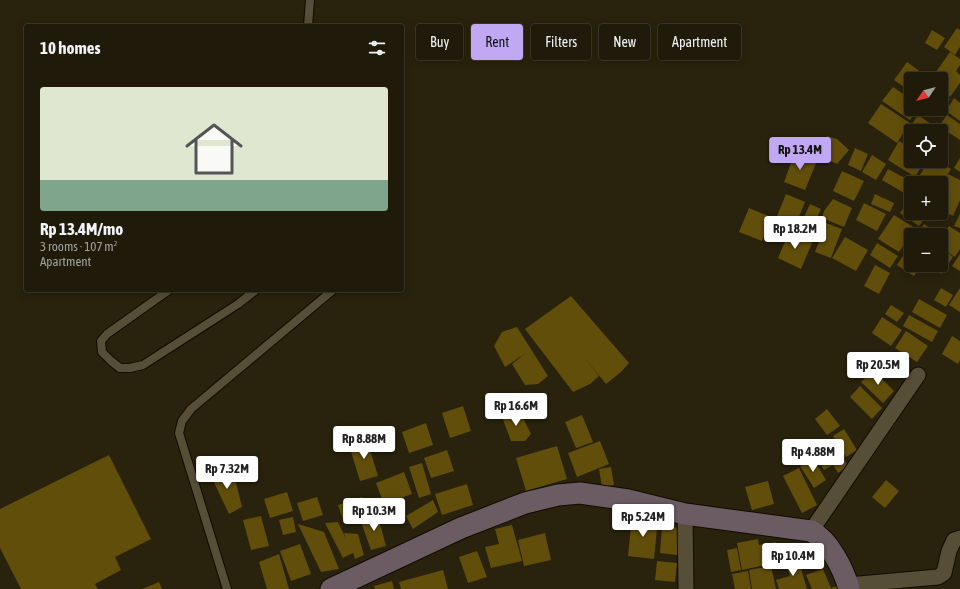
<!DOCTYPE html>
<meta charset="utf-8">
<style>
:root{--surface:#1f1a09;--page:#2c2717;--text:#f1f3f6;--muted:#a1a19c;--line:#3c382a;--accent:#c1a8f3}
body{margin:0;font-family:"Asap Condensed",sans-serif;background:var(--page);color:var(--text);height:100vh;display:flex;flex-direction:column;font-size:15px;white-space:nowrap}
*{box-sizing:border-box;margin:0}
p{font-size:13px;color:var(--muted)}
.icon{flex:none;width:22px;height:22px;fill:none;stroke:currentColor;stroke-width:2;stroke-linecap:round;stroke-linejoin:round}
.map{position:relative;flex:1;overflow:hidden}
.side{position:absolute;left:24px;top:24px;width:380px;height:268px;display:flex;flex-direction:column;background:var(--surface);border-radius:4px;box-shadow:0 2px 10px #0003,0 0 0 1px var(--line)}
.side>*{flex:none}
.banner{position:absolute;left:416px;top:24px;width:380px;height:36px;display:flex;gap:8px}
.needle{width:26px;rotate:235deg}
.controls{position:absolute;left:904px;top:72px;display:grid;gap:8px}
.controls a{display:grid;place-items:center;width:44px;height:44px;border-radius:4px;background:var(--surface);box-shadow:0 2px 10px #0003,0 0 0 1px var(--line);font-size:20px}
.price{position:absolute;translate:-50% -34px;padding:0 9px;border-radius:4px;background:#fff;color:#222;font-size:13px;line-height:26px;filter:drop-shadow(0 1px 2px #0008)}
.price::after{content:'';position:absolute;left:50%;top:24px;width:12px;height:9px;margin-left:-6px;background:inherit;clip-path:polygon(0 0,100% 0,50% 100%)}
.price.active{background:var(--accent);color:#111}
ul{padding:0;list-style:none}
li{display:grid;align-content:center;gap:8px;height:212px;padding:0 16px}
li span{display:grid;place-items:center;height:124px;border-radius:4px;color:#555}
li>.icon{margin-inline-start:auto}
span .icon{width:72px;height:72px;fill:#fffc;stroke-width:1}
li b{font-size:17px}
h2{display:flex;justify-content:space-between;align-items:center;height:48px;padding:0 16px;font-size:17px}
.pill{padding:0 14px;border-radius:4px;background:var(--surface);box-shadow:0 2px 10px #0003,0 0 0 1px var(--line);font-size:14px;line-height:36px}
.pill.active{background:var(--accent);color:#111}
.map>svg:first-child{display:block}
</style>
<div class="map">
<svg width="960" height="589" viewBox="0 0 960 589">
<rect width="100%" height="100%" fill="#29220c"/>
<path fill="#624e0b" d="M957,28L960,30V47L955,55L944,47Z
M932,30L945,38L937,50L925,43Z
M950,52L960,59V65L956,71L960,75V83L950,97L941,90V79H931Z
M907,62L929,78L928,79H911V92L894,80Z
M893,87L911,99V109H917L910,120L882,101Z
M941,93L950,99L940,113L935,109H941Z
M954,98L960,103V121L946,111Z
M881,104L910,123L897,143L868,123Z
M918,115L944,133L941,137V131H911V143L903,138Z
M947,115L960,124V140L939,126Z
M827,136L837,139L849,150L837,164L819,156Z
M899,141L911,148V161H925L915,177L888,160Z
M855,148L868,154L861,171L848,165Z
M795,152L817,161L805,190L784,182Z
M872,155L886,164L876,180L862,172Z
M960,158V172L954,168Z
M928,161H937L951,169L941,185V183H933L920,175Z
M888,169L914,183H911L906,194L882,180Z
M842,171L864,181L854,201L833,191Z
M948,174L960,180V200L953,216L941,210V189Z
M786,194L805,202L796,224L777,216Z
M875,194L894,203L890,212L871,204Z
M911,197V213L928,214L919,226L900,213Z
M833,199L852,208L844,227L822,218L824,211Z
M864,203L886,214L877,231L856,220Z
M810,204L821,209L811,231L800,226Z
M749,208L771,217L762,241L739,232Z
M960,214V228L954,226Z
M894,215L915,228L899,252L878,239Z
M826,223L842,229L831,258L815,252Z
M924,224L940,235H917Z
M949,226L960,233V249L955,257L944,250L953,257L941,274L928,265H941V240Z
M789,232L812,243L801,269L778,258Z
M845,237L868,250L856,271L832,258Z
M877,243L898,256L890,268L870,255Z
M911,244V265H921L914,276L897,265Z
M960,254V271L952,266Z
M875,265L890,273L879,294L864,286Z
M941,288L953,295L946,307L934,300Z
M960,288V312L949,305Z
M571,296L629,363L621,372L606,384L584,357L599,376L590,384L573,392L525,329Z
M919,299L947,315L940,328L912,312Z
M891,305L904,313L897,322L885,314Z
M909,315L938,331L932,342L903,326Z
M882,317L902,330L891,346L872,333Z
M517,327L548,376L538,384L525,385L512,364L526,353L505,367L494,346L502,332Z
M906,331L928,346L917,362L895,348Z
M952,336L960,341V360L958,364L942,354Z
M873,370L894,391L883,403L861,382Z
M860,386L882,408L872,419L850,397Z
M463,406L471,431L450,438L442,413Z
M827,409L840,426L827,435L815,419Z
M520,412L531,434L525,441H511L501,414Z
M582,415L593,442L576,448L565,422Z
M426,423L433,445L409,453L402,432Z
M844,429L857,450L846,457L833,436Z
M367,440L378,476L360,481L349,445Z
M600,441L609,464L577,477L568,453Z
M832,441L848,466L838,473L833,465L824,470L813,454Z
M557,446L567,479L526,491L516,458Z
M447,450L454,471L431,478L424,458Z
M109,455L151,539L115,557L121,570L95,584L98,589H21L0,548V509Z
M813,458L826,480L814,488L800,466Z
M422,463L431,494L419,498L409,467Z
M223,467L236,483L242,507L229,514L210,474Z
M611,467L614,485L602,487L599,469Z
M799,468L817,505L802,513L783,476Z
M404,472L412,494L384,504L376,483Z
M886,480L899,491L885,508L872,497Z
M768,481L774,504L752,510L745,487Z
M467,484L473,505L442,515L435,494Z
M287,492L293,511L270,518L264,499Z
M317,497L323,515L303,521L297,503Z
M362,497L368,516L344,523L338,505Z
M433,500L438,512L413,529L406,516Z
M377,513L386,546L371,550L361,522Z
M261,516L269,546L251,550L243,520Z
M632,516L658,519L654,559L628,556Z
M293,517L296,532L283,535L279,520Z
M338,522L346,539L344,533L358,534L364,555L355,559L353,553L343,558L325,523Z
M298,524L324,532L339,569L321,572Z
M512,525L522,561L491,568L485,547L499,544L495,529Z
M662,526L680,528L677,555L660,553Z
M545,533L551,560L524,566L518,540Z
M758,539L759,545L776,542L780,562L742,570L737,543Z
M300,544L311,574L291,581L280,551Z
M737,548L741,570L731,572L727,550Z
M477,551L487,577L468,583L459,557Z
M279,554L289,589H267L259,562Z
M798,558L807,589H779L776,580L790,576L786,562Z
M657,561L677,563L675,582L655,580Z
M771,566L776,589H752L749,570Z
M823,569L831,588L840,585L841,589H812L806,575Z
M443,570L448,589H401L399,582Z
M748,571L751,589H735L732,574Z
M392,581L394,589H375L374,586Z
M159,582L162,589H142Z"/>
<g fill="none" stroke-linecap="round" stroke-linejoin="round">
<g stroke="#120b00" stroke-width="10">
<path id="lane" d="M308,26L310,0
M169,290L107,334L101,341L102,352L111,361L120,368H130L143,365L238,304L256,290
M227,589L179,433L182,421L191,409L333,290"/>
</g>
<g stroke="#120b00" stroke-width="17">
<path id="street" d="M685,514L686,589
M811,531L918,375
M848,585L938,577L944,573L949,551L954,540L960,538"/>
</g>
<g stroke="#120b00" stroke-width="23">
<path id="secondary" d="M331,589L461,528L525,503L558,495L580,493L628,500L685,514L811,531C829,540 844,570 849,589"/>
</g>
<use href="#lane" stroke="#574e37" stroke-width="8"/>
<use href="#street" stroke="#574e37" stroke-width="15"/>
<use href="#secondary" stroke="#6a5c62" stroke-width="21"/>
</g>
</svg>
<div class="controls">
<a><svg class="needle" viewBox="-14 -14 28 28"><path d="M0-13l5 13h-10z" fill="#e53935"/><path d="M0 13l5-13h-10z" fill="#a1a19c"/></svg></a>
<a><svg class="icon" aria-label="locate" viewBox="0 0 24 24"><circle cx="12" cy="12" r="6"/><path d="M12 2v4M12 18v4M2 12h4M18 12h4"/></svg></a>
<a>+</a>
<a>−</a>
</div>
<b class="price active" style="left:800px;top:171px">Rp 13.4M</b>
<b class="price" style="left:795px;top:250px">Rp 18.2M</b>
<b class="price" style="left:878px;top:386px">Rp 20.5M</b>
<b class="price" style="left:516px;top:427px">Rp 16.6M</b>
<b class="price" style="left:364px;top:460px">Rp 8.88M</b>
<b class="price" style="left:813px;top:473px">Rp 4.88M</b>
<b class="price" style="left:227px;top:490px">Rp 7.32M</b>
<b class="price" style="left:374px;top:532px">Rp 10.3M</b>
<b class="price" style="left:643px;top:538px">Rp 5.24M</b>
<b class="price" style="left:793px;top:577px">Rp 10.4M</b>
<div class="banner">
<a class="pill">Buy</a>
<a class="pill active">Rent</a>
<a class="pill">Filters</a>
<a class="pill">New</a>
<a class="pill">Apartment</a>
</div>
<section class="side">
<h2>10 homes<svg class="icon" aria-label="filters" viewBox="0 0 24 24"><path d="M4 7h16M4 17h16"/><circle cx="9" cy="7" r="2"/><circle cx="15" cy="17" r="2"/></svg></h2>
<ul>
<li><span style="background:linear-gradient(#dfe7d0 75%,#7fa58c 0)"><svg class="icon" aria-label="home" viewBox="0 0 24 24"><path d="M3 11l9-7 9 7M6 9v11h12V9"/></svg></span><div><b>Rp 13.4M/mo</b><p>3 rooms · 107 m²</p><p>Apartment</p></div></li>
</ul>
</section>
</div>
